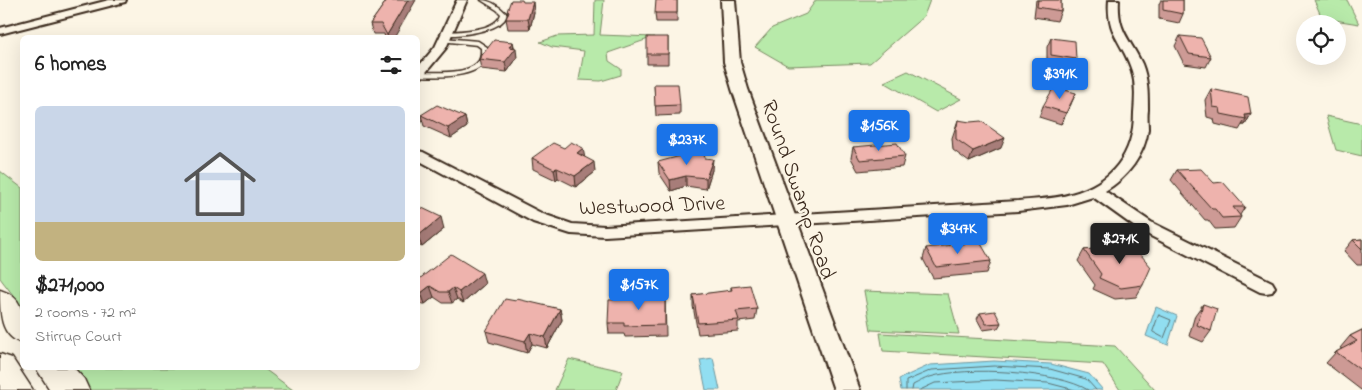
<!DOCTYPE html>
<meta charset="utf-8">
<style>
:root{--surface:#fff;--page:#f2f2f2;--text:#222;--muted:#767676;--line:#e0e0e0;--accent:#1a73e8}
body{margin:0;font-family:"Indie Flower",sans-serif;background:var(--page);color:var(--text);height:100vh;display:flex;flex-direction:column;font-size:19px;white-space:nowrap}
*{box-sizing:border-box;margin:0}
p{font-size:16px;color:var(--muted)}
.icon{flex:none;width:28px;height:28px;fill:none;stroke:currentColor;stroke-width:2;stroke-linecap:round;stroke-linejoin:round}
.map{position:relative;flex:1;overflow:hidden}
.sheet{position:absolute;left:20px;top:35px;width:400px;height:335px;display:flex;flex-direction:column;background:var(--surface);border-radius:8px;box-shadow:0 5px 20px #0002}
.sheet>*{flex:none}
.tools{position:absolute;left:1296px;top:15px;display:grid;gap:10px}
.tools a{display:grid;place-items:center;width:50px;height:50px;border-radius:50%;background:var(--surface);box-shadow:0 5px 20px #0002;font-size:25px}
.price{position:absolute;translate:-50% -42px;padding:0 11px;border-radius:5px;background:var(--accent);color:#fff;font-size:16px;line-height:32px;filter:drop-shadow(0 1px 2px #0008)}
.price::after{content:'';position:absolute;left:50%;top:30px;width:15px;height:11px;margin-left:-8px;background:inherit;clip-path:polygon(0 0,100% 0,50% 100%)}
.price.current{background:#222;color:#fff}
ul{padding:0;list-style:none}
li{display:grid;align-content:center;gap:10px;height:265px;padding:0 15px}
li+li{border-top:1px solid var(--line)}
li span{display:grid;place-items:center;height:155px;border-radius:8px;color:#555}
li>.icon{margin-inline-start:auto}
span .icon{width:90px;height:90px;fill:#fffc;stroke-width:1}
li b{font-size:21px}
h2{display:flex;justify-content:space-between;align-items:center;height:60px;padding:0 15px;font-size:21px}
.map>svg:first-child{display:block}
</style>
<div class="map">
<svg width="1362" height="390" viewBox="0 0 1362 390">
<rect width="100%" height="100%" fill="#fcf5e5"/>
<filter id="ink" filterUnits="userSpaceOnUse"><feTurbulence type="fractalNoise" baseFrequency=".02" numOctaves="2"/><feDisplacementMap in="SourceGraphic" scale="10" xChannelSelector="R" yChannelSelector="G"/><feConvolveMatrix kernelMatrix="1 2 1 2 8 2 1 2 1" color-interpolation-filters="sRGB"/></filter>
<g filter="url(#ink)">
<path fill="#b8eaaa" stroke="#7a8a64" d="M595,0H604L600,35L654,37L608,53L609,61L621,69V75L601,81L579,80L584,51L552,47L540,42L557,36L594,35Z
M816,0H930L924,16L870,63L788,66L755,47L772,28L806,14Z
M1314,0H1347L1359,24L1322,18Z
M908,71L961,99L936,112L884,82Z
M1326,116L1362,124V156L1336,150Z
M0,171L22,188V307L0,278Z
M864,291L948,294L959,334L871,330Z
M880,333L1115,346L1155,390H1120L1103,364L883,351Z
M569,359L623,371L616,390H555Z
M70,368H263L293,390H88Z"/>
<path fill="#91def1" stroke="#6f969d" d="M1156,307L1177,316L1168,345L1146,336Z
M713,358L720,390H706L700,360Z
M994,361L1051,364L1089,374L1103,390H901L899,379L930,365Z"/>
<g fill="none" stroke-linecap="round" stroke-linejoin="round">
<path stroke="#5d7272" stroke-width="1" d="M1159,315L1171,320L1164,338L1153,332Z
M906,390V381L932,370L994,366L1050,369L1086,379L1096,390
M912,390L913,385C919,382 924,379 930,377C965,366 1058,371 1088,390
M920,390L935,383L995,380L1048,383L1075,390"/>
<g stroke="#3b2a1e" stroke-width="3">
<path id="service" d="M481,0C491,0 500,7 507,14C506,16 505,20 503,21C493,32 458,36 444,35V33L446,32C461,31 496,31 501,14L497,10Z
M443,38L478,41L487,47C487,51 487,55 486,59C478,79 436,77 418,76V72C434,72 465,75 477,63C482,59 481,53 481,48L477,45L441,41L440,40Z"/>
</g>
<g stroke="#3b2a1e" stroke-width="4">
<path id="minor" d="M109,0H126L125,2L0,34V28Z
M457,0H467L446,48L422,77L418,78V67L435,47Z
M1109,0H1119C1117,32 1130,38 1142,64C1148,79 1148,94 1148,110C1147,116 1148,123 1148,129C1145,155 1127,178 1105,191L1151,222L1272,282L1275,287L1272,292L1266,293L1260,292L1139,230L1093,197L1067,205L1018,211L605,236L571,234L533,222L418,160V151L423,152L543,214L572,224L605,226L1018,201C1036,199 1054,199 1071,194C1112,183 1134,154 1134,113C1135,99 1136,85 1132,71C1123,42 1106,34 1109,0Z"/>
</g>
<g stroke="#3b2a1e" stroke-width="4">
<path id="tertiary" d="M721,0H735L740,62L748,89L860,390H834L732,89L724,62Z"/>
</g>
<g stroke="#3b2a1e" stroke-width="3">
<path id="motorway" d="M0,290C28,299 22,318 22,343C0,336 0,313 0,290Z
M0,354L12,358L33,390H0Z
M36,368H74L84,379L89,390H50Z"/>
</g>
<use href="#service" fill="#fcf5e5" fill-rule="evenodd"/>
<use href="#minor" fill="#fcf5e5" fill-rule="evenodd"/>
<use href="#tertiary" fill="#fcf5e5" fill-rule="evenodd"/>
<use href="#motorway" fill="#fcf5e5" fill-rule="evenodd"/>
</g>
<path fill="#cd9a95" stroke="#3b2a1e" d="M387,0L394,38H385L384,34H373L370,24Z
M677,0V22H656L655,13Z
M1036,0H1061V11L1057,21L1034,17Z
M1161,0H1183V14L1179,23L1159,19V4Z
M523,2L534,12L530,29H508L506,19L508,15L507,11Z
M1180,36L1211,57L1206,67L1184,64L1175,46Z
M668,37V64H647V54Z
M1051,38L1076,59L1072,69L1047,65V47Z
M513,42L517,58L507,72L481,69L479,59Z
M654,84L680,105V115L656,116Z
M1211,89L1251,114L1245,125H1242L1239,130L1215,124L1214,119L1207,117L1205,100Z
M1071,104L1061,124L1039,117L1043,106Z
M421,115L465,117L467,127L451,138L424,126Z
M958,120L1001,148L969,162L953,150L952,138Z
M853,147L905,156L902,167L858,171L851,158Z
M584,157L595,172L576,187L558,178L556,180L533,169L532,158Z
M704,158L712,170L706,189L686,186L671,191L659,173L658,162Z
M1177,170L1214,183L1245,207L1240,215L1241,217L1234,228L1215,229L1208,220H1205L1171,180Z
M418,206L444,229L422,247L418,245Z
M1362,239V265H1357L1344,251L1353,240Z
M1115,245L1143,285L1136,297L1115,299L1093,289L1095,285L1078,261L1084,250L1114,247Z
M926,248L991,261L987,273L933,278L923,259Z
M418,280L485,284L463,303L457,299L452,303H443L434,297L425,304H418Z
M731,287L757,309L755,320L738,322V331L698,334L693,306V295L731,291Z
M665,294L666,336L625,337L624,334H609L608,323L640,299Z
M516,301L560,309L562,320L547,348L532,344L527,353L489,342L486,331Z
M1203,304L1211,331L1203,342L1189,336L1195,315Z
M980,313L1001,323L998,328L983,330L977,319Z
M1362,330V389L1361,390L1326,363L1336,352L1342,349L1340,348L1350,336Z"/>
<path fill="#a77d79" stroke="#3b2a1e" d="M408,0H416L394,38H388L387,35Z
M533,2L534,12L530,29L528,19Z
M513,42L514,49L516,48L517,58L507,72L505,62L509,47Z
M1076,93L1071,104L1061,124L1066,113Z
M1251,114L1245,125H1242L1246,119L1245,115Z
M465,117L467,127L451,138L448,128Z
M1005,138L1001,148L969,162L973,151Z
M583,148L585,159L577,153Z
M713,159L712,170L706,189V178Z
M594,162L595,172L576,187L575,176Z
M557,168L558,178L556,180L554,169Z
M686,176V186L671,191L670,180Z
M441,217L444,229L422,247L418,236Z
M482,273L485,284L463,303L459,292Z
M430,286L434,297L425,304L421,293Z
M453,288L457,299L452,303L448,292Z
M560,309L562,320L547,348L545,337Z
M530,333L532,344L527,353L525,341Z"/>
<path fill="#eeb3ad" stroke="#3b2a1e" d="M387,0H408L387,35L381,24H370Z
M511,0H522L523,2H533L528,19H506L509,11H507Z
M656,0H677V13H655Z
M1038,0H1061V11L1037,7Z
M1163,0H1183V14L1163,10Z
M273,36V38H256Z
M1180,36L1201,38L1211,57L1189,54Z
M647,37H668V54H647Z
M1051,38L1075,41L1076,59L1051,55Z
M494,40L513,42L509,47L516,48L505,62L479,59Z
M654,84H678L680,105L655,106Z
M1054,87L1076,93L1066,113L1043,106Z
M1211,89L1248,97L1251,114L1245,115L1246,119L1221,114L1220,108L1213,107Z
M437,105L465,117L448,128L421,115Z
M958,120L970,122L981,121L1005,138L973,151L956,139V127L957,126Z
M571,142L583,148L577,153L594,162L575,176L557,168L554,169L532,158L553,143L564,148Z
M897,143L905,156L860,160L853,147Z
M688,154H705L704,158L713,159L706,178L686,176L670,180L658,162Z
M1201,169L1214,183L1223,182L1245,207H1233L1241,217L1222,218L1215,209H1212L1177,170Z
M418,206L441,217L418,236Z
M1362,239V249L1353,240Z
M980,242L991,261L936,267L926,248Z
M1131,243L1151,267L1143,285L1121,288L1099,278L1101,274L1084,250L1117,247L1115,245Z
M451,254L482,273L459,292L453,288L448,292H440L430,286L421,293H418V280Z
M750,285L757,309L736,311L739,320L698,323L693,295L732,290L731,287Z
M665,294V325L624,326V323H608L609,300L640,299V295Z
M505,299L516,301L517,299L560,309L545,337L530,333L525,341L486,331Z
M1203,304L1217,309L1211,331L1197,325Z
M995,311L1001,323L986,324L980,313Z
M1362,330V371L1336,352L1357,341L1350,336Z"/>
</g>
<g text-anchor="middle" stroke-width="5" stroke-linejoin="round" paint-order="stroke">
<g font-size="22" fill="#3b2a1e" stroke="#fcf5e5">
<text transform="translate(800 189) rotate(71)" y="8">Round Swamp Road</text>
<text transform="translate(652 204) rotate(-2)" y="8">Westwood Drive</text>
</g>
</g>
</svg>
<div class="tools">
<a><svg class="icon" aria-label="locate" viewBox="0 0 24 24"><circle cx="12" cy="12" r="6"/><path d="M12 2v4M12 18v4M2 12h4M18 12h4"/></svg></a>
</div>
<b class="price" style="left:1060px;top:100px">$391K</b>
<b class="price" style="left:879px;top:152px">$156K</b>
<b class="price" style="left:687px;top:166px">$237K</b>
<b class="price" style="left:958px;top:255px">$347K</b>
<b class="price current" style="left:1120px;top:265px">$271K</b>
<b class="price" style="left:639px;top:311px">$157K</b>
<section class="sheet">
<h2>6 homes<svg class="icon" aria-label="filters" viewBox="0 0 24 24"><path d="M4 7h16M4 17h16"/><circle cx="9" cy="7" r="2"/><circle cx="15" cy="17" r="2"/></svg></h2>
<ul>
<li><span style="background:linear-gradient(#c9d6e8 75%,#c2b280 0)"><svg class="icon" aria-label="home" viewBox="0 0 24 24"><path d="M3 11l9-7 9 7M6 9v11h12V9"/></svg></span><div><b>$271,000</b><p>2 rooms · 72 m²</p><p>Stirrup Court</p></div></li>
</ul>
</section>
</div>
